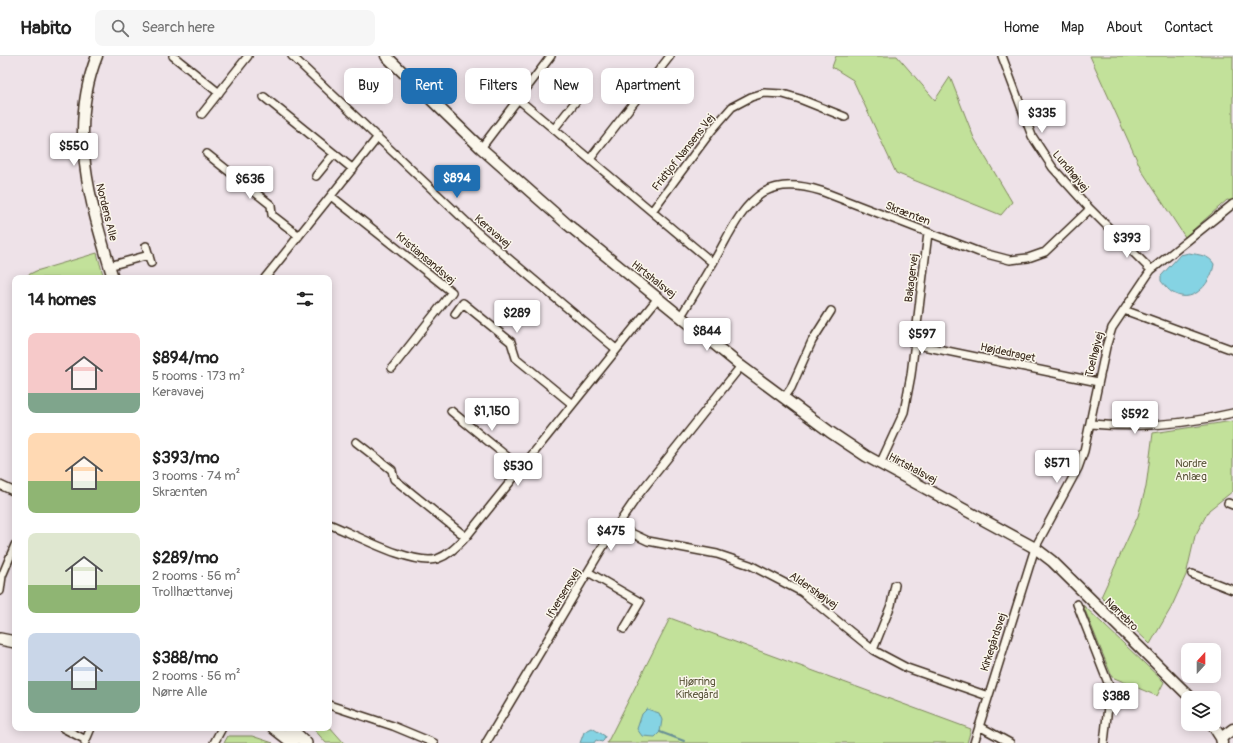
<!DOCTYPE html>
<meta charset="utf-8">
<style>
:root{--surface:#fff;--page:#f6f6f6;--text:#222;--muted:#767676;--line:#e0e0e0;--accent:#1f6fb2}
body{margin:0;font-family:Pangolin,sans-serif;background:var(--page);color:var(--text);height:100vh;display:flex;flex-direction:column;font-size:15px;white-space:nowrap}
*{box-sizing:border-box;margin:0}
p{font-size:13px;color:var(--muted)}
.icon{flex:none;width:22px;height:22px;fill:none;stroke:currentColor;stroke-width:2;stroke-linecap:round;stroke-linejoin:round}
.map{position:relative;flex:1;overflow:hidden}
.side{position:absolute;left:12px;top:219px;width:320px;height:456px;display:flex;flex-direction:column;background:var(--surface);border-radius:8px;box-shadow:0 2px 10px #0003}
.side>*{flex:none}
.top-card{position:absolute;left:344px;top:12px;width:380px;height:36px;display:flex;gap:8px}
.needle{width:26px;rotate:21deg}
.buttons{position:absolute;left:1181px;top:587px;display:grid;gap:8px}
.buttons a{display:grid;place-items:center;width:40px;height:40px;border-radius:8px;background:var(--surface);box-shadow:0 2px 10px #0003;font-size:20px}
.price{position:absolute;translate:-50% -34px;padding:0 9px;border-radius:4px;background:#fff;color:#222;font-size:13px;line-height:26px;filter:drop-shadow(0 1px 2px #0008)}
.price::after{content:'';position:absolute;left:50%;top:24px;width:12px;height:9px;margin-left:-6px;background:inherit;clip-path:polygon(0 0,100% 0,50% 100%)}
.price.on{background:var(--accent);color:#fff}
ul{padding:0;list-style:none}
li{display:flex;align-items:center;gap:12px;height:100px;padding:0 16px}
li span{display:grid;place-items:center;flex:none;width:112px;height:80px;border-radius:8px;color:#555}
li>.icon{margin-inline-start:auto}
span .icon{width:48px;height:48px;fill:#fffc;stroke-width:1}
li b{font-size:17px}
h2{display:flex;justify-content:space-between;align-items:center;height:48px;padding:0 16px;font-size:17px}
.chip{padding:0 14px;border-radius:8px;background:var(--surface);box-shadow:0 2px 10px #0003;font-size:14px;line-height:36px}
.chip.on{background:var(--accent);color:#fff}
header{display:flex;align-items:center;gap:24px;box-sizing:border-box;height:56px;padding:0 20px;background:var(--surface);border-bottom:1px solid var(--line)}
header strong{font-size:19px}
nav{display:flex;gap:22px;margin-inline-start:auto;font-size:14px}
.search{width:280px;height:36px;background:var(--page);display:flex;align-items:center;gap:10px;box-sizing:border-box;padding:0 14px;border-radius:8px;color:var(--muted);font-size:15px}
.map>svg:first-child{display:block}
</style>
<header>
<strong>Habito</strong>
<div class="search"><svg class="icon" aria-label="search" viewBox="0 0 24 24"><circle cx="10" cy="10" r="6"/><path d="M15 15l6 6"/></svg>Search here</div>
<nav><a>Home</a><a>Map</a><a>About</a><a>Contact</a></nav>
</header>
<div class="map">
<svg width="1233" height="687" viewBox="0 0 1233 687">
<rect width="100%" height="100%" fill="#eee2e8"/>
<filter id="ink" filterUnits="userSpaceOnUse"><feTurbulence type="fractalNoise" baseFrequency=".025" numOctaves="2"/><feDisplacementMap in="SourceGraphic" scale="8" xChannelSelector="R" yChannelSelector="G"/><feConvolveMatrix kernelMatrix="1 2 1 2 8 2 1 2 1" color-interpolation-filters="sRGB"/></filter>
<g filter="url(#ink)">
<path fill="#c2e19a" stroke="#7e865c" d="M836,0H897L935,44L950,21L974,82L1012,146L1001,159L896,117L853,24L832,11Z
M1090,0H1233V145L1227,144L1185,181L1142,115Z
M97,197L104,222H22L36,215Z
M1233,365V435L1209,454L1195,480L1186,519L1171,552L1150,588L1101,541L1138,460L1146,431L1153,377Z
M1083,549L1164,626L1157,640L1112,621Z
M670,562L971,673L967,687H607Z
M329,666V670L344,687H326L313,672H329Z
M228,680H252L273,687H224Z"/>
<path fill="#85d3e3" stroke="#678f94" d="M1189,197C1199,199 1209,199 1214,208C1212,225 1195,248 1175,238C1170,236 1165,230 1161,225V220L1180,199Z
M647,653L659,657L662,664L660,676L655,681L642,680L637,673L642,658Z
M592,672L605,680L604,684L602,686L596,684L594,687H580L584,676Z"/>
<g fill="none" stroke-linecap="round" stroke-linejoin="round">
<path stroke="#678f94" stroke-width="2" d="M660,676L684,685"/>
<g stroke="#3b2a1e" stroke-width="10">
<path id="street" d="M173,0L219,37
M292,0L477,176L616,293
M1002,0L1032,80L1053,112L1090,153
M264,41L353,113
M518,43L713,207
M202,58L248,0
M554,73L576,45
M481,92L551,0
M207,98L271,149L272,159L299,180
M590,103L670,0
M316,120L334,98
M331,140L452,236L392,312
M652,155L712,74L732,51L751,41L764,37L783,38L800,43L845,61
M146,190L151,207
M109,210L149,199
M265,222L378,81
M1124,254L1233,294
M455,258L463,247L511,286L516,302L572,348
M681,260C692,242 703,224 714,205C728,181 740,151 764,136C782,126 802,129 821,135L979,196L1010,204L1028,202L1045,196L1090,153L1151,214
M913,288L1098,326
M784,342L791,332L812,285L831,255
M451,355L521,412
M1091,368C1138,372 1187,368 1233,357
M356,386L392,414L394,423L466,481
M880,408L904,356L911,319L928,177
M0,429L15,436
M1228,447L1233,449
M329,468C354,478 412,510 437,503C449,499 457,490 466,481L658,242
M618,468L631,477L648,485L717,498L750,509L802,536L873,594L907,612L988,640
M588,516L640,546L624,573
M1192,518L1233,534
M0,535L2,520L15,489
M1077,548L1110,632L1104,687
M873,594L891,549L895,529
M329,649L393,670L434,687
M979,670L1010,687
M63,672L86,684
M85,686L91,672
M214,687L222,672
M486,687L604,489L639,438L741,310
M974,687L1035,492L1078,412L1084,395L1106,291L1112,272L1151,214L1233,148"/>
</g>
<g stroke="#3b2a1e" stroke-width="13">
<path id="secondary" d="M97,0C67,75 91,149 113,222
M386,0L481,92L567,168L741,310L830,376L866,400L1035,492L1052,505L1191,642
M1212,668L1221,682L1222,687
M1221,682L1233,673"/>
</g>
<g stroke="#3b2a1e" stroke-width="14">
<path id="primary" d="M0,583L15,586
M274,672L293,687
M290,672L306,687"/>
</g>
<use href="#street" stroke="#fbf7ec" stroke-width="7"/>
<use href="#secondary" stroke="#fbf7ec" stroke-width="10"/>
<use href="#primary" stroke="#fbf7ec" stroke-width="11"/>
</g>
</g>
<g text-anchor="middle" stroke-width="3" stroke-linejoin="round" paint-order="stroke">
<g font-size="11" fill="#3b2a1e" stroke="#fbf7ec">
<text transform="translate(683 96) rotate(-52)" y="4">Fridtjof Nansens Vej</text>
<text transform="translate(1071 115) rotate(50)" y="4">Lundhøjvej</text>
<text transform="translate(107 156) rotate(76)" y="4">Nordens Alle</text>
<text transform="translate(908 157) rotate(21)" y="4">Skrænten</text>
<text transform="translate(493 175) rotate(41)" y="4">Keravavej</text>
<text transform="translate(426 202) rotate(40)" y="4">Kristiansandsvej</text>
<text transform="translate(911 222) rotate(-83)" y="4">Bakagervej</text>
<text transform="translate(654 223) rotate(38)" y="4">Hirtshalsvej</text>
<text transform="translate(1008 296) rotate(12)" y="4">Højdedraget</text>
<text transform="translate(1094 298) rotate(-76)" y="4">Toelhøjvej</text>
<text transform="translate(913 412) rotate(28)" y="4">Hirtshalsvej</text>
<text transform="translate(814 534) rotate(35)" y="4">Aldershøjvej</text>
<text transform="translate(563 537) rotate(-59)" y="4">Ifversensvej</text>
<text transform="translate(1122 558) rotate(44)" y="4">Nørrebro</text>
<text transform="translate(993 586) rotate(-72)" y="4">Kirkegårdsvej</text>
</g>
<g font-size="11" fill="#5d583d" stroke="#fbf7ec">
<text x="1191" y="411">Nordre<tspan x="1191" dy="13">Anlæg</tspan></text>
<text x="697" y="629">Hjørring<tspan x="697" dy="13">Kirkegård</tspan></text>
</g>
</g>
</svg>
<div class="buttons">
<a><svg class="needle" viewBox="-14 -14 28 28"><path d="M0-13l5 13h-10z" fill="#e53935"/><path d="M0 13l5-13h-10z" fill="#767676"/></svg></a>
<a><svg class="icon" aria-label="layers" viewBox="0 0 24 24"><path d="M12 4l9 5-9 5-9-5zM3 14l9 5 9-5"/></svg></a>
</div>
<b class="price" style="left:1042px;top:78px">$335</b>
<b class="price" style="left:74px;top:111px">$550</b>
<b class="price on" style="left:457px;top:143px">$894</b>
<b class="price" style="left:250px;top:144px">$636</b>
<b class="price" style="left:1127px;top:203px">$393</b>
<b class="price" style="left:517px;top:278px">$289</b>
<b class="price" style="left:707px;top:296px">$844</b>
<b class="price" style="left:922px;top:299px">$597</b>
<b class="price" style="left:492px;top:376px">$1,150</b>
<b class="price" style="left:1135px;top:379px">$592</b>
<b class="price" style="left:1057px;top:428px">$571</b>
<b class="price" style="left:518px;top:431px">$530</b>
<b class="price" style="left:611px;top:496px">$475</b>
<b class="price" style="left:1116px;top:661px">$388</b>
<div class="top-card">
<a class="chip">Buy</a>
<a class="chip on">Rent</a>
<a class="chip">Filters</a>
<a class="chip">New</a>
<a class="chip">Apartment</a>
</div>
<section class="side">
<h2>14 homes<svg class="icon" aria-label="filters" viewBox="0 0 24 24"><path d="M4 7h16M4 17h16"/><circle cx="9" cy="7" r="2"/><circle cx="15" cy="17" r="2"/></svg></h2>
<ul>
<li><span style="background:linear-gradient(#f6c9c9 75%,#7fa58c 0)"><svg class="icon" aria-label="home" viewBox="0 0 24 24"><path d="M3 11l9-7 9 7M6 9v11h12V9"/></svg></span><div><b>$894/mo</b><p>5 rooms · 173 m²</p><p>Keravavej</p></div></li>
<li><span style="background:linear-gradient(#ffd9b3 60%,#8fb573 0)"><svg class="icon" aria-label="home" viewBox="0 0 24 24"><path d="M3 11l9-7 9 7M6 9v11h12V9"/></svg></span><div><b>$393/mo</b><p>3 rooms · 74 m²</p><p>Skrænten</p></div></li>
<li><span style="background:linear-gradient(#dfe7d0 65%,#8fb573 0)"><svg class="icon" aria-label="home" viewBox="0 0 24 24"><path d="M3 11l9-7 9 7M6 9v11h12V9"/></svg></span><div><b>$289/mo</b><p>2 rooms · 56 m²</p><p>Trollhættanvej</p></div></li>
<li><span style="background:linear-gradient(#c9d6e8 60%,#7fa58c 0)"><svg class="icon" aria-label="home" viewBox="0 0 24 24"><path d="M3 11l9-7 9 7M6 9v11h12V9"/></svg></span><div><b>$388/mo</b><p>2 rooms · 56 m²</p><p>Nørre Alle</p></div></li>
</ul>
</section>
</div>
